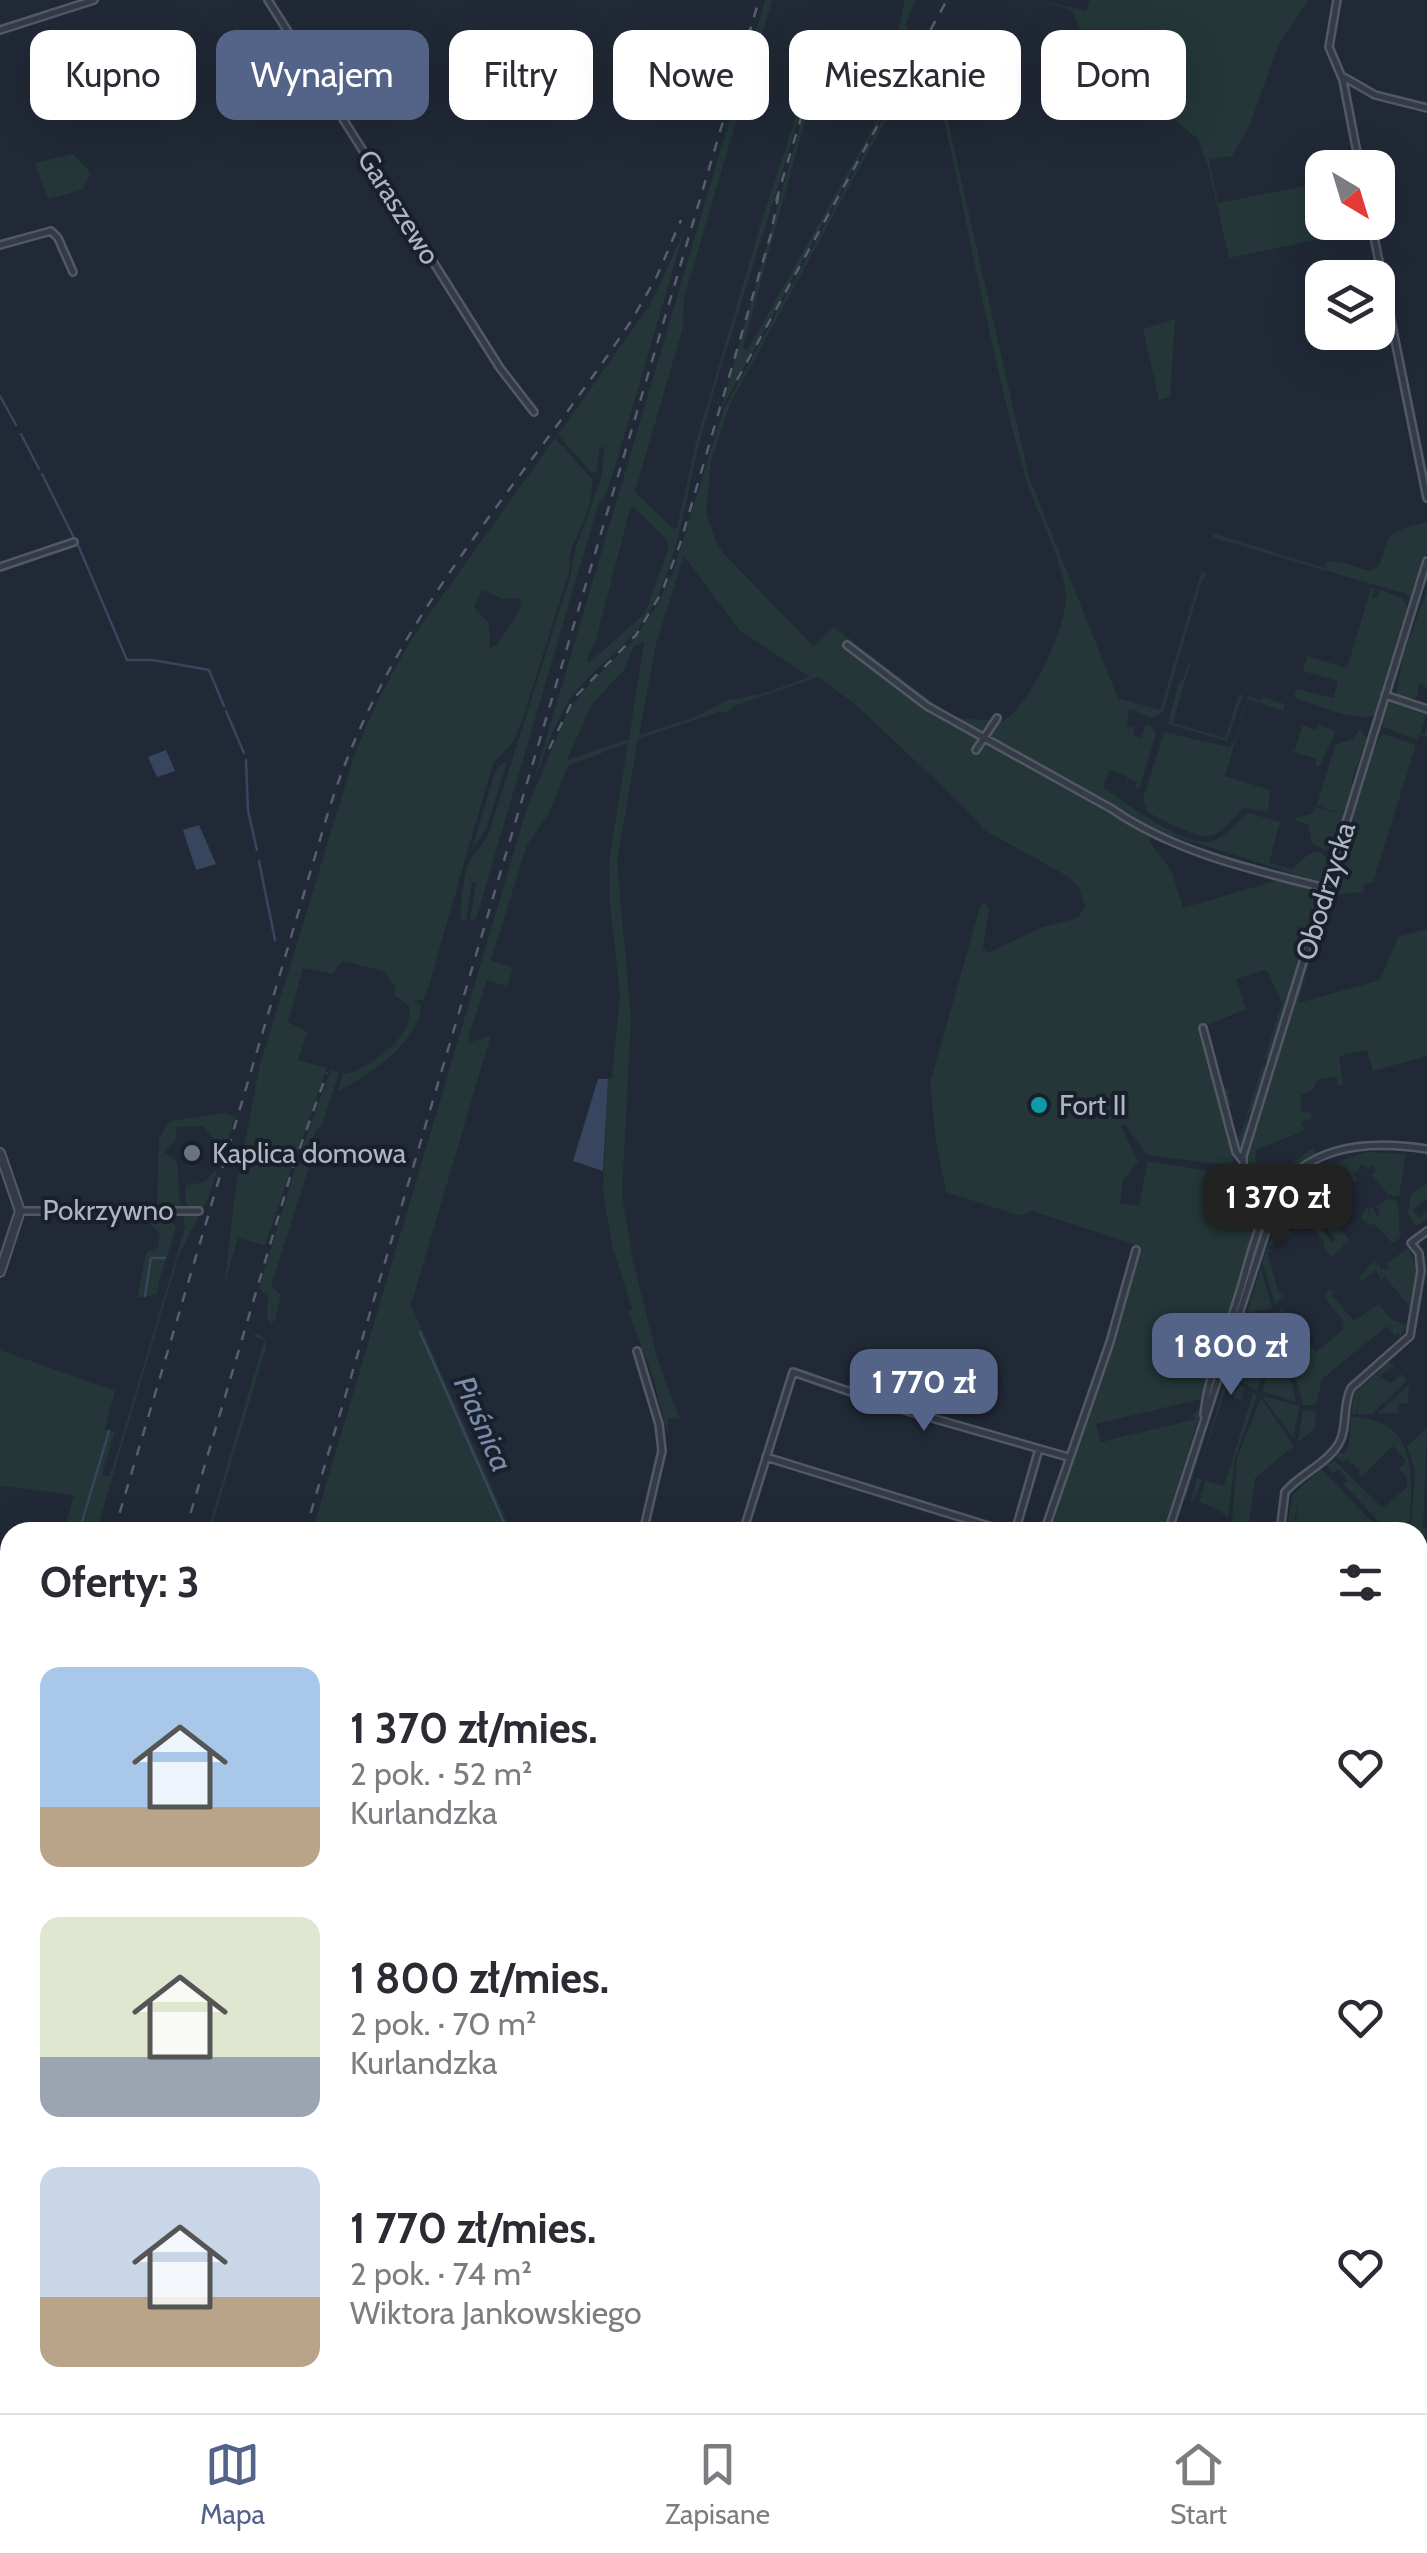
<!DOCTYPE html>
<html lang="pl">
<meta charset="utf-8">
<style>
:root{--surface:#fff;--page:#f2f2f3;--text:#2b2b33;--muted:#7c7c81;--line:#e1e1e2;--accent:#546489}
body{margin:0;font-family:Cabin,sans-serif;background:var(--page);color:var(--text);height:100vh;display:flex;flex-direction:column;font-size:38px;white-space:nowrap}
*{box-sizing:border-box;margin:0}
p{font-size:32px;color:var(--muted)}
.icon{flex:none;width:55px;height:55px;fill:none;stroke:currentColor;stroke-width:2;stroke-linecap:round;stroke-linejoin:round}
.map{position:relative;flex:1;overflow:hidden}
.sheet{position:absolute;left:0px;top:1522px;width:1428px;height:892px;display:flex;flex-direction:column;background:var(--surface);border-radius:30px 30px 0 0;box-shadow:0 10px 40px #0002}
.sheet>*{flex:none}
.banner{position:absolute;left:30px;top:30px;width:1368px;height:90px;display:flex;gap:20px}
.needle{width:65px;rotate:142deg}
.tools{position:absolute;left:1305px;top:150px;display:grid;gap:20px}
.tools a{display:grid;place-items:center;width:90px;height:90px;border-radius:20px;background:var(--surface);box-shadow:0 10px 40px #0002;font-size:50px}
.price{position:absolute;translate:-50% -85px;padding:0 22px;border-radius:20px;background:var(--accent);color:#fff;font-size:32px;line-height:65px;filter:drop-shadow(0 2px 5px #0008)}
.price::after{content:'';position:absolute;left:50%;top:60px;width:30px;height:22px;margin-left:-15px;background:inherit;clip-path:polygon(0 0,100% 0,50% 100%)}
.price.current{background:#222;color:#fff}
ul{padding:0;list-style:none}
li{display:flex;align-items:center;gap:30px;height:250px;padding:0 40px}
li span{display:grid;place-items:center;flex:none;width:280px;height:200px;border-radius:20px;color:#555}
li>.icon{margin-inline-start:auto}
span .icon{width:120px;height:120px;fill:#fffc;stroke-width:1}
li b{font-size:42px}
h2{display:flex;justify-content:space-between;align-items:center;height:120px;padding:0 40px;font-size:42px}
.chip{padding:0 35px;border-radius:20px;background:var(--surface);box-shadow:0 10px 40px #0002;font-size:35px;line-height:90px}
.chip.current{background:var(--accent);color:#fff}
.dock{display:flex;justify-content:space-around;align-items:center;height:140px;border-top:2px solid var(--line);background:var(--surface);font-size:28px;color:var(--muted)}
.dock a{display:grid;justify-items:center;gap:5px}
.dock .current{color:var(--accent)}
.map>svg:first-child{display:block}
</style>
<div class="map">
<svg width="1427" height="2413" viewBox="0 0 1427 2413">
<rect width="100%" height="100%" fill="#212936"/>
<path fill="#243638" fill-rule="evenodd" d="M765,0H772L684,298L683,327L635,492L673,529L677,528L696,442L763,217L808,80L817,77L743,347L747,351L905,71V64L899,56L904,43L899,27L905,0H915L905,26L921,43L912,61L915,62L924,45L937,56L935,65L1029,477L1118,698L1160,710L1202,569L1203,573H1208L1201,583L1163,712L1151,718L1129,709L1127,726L1133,728L1136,723L1133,736L1141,738L1145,725L1150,724L1156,733L1140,788L1135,790L1137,782L1128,779L1126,783L1127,776L1109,770L1103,787C1124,802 1193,855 1218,839C1229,832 1237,820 1249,813L1280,822L1269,863L1292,869C1304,860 1316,839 1330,863L1270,1059L1262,1058L1265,1057L1282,1003L1268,972L1263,970L1236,979L1246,1009L1207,1025L1208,1028L1248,1015L1208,1029L1222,1083L1231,1094H1227L1233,1106L1228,1105L1235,1138L1240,1136L1263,1065L1267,1069L1254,1110L1248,1114L1246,1136V1127L1243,1146L1233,1150V1166L1146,1155L1125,1124L1121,1126L1138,1162L1123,1180L1120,1203L1139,1206L1148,1161L1230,1175L1258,1206L1260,1224L1222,1342H1217L1209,1372L1212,1375L1163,1532H1046L1115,1342L1139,1253L1133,1244L1032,1211L1020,1216L946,1192L936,1142L930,1084L980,906L984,903L989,908L983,948L988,953L1040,928L1078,918L1085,907L1079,888L1069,877L984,830L964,807L856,705L818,677L734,706L727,712H719L638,739L617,862L631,1017L622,1195L633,1261L658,1361L680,1419L668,1418V1435L653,1377L628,1311L632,1309L612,1245L603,1191L608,1079L612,1078L620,996L610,904L609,861L628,743L568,766L548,815L527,845L491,960L513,968L507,986L487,980L468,1039L471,1042L491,1035L411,1305L512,1532H312L527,808L568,711L589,684L632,642L657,606L673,572L723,411L911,68L909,67L721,410L806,104L803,103C771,215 732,324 701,437C685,496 682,546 654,604C636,642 599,662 574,694C555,719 545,754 533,783ZM928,63L933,71C965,207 988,345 1026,479C1035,509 1069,574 1066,602C1062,635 1031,703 1003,721L953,718L834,627L814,647L724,554L717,544L706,513L711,461L730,404L880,130L912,78ZM634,507L666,539L669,547L645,613L589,663L587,658L596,639L630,510ZM684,556L739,630L810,677L761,694L728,700L695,717L639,735L656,644ZM644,642L629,739L567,760L592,704L624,670L634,646ZM1148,828L1295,874V875L1183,908L1172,872L1150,842ZM1201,1399L1199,1409L1193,1415L1195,1419L1101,1442L1096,1424Z
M1039,0L1086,11L1090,0H1308L1278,46L1249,127L1232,156L1209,160L1218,203L1322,183V222L1363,223L1364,230L1229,258L1209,170L1198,139L1131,84L1120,71L1093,60L1072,10Z
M73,154L91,173L82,190L48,199L35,163Z
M685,229L611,480L603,500L599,502L476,919L470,920L476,882H472L466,921L461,920C460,907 463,868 472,857C480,847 485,842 490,830L570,577L575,550L602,475L604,445L599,450L597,471L592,473L558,435L651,303Z
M1175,319L1170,397L1159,400L1143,329Z
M555,438L592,479C594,502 581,527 572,548C569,555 570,565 569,572L523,718L514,741L493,763L428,989L424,999L415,1001L421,1005C418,1045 369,1074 338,1092L343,1074C360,1074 395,1047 404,1031C409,1023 410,1016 410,1007L394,995L396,987L383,971L342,961L333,974L303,968L288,1022L307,1032L298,1060L327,1068L265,1245L238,1238L224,1286L236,1186L260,1065L355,753L377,702L410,641ZM482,590L503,599L518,598L521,603C518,618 505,630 498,644L490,648L489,623L474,607Z
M1427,522V551L1412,600L1406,594L1215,538L1212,540L1213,533L1327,569L1326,562C1346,559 1364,573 1372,570C1385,566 1382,546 1390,537C1400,527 1414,525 1427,522Z
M1371,588H1374L1372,597L1377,598L1380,590L1403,598L1407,607L1374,715C1355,723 1316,704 1295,698L1294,691L1298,689L1333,698L1338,681L1303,671L1307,656L1347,668Z
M1427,590V689L1423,684L1418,685V694L1414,699L1396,695L1402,659Z
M1188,664H1190L1173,723L1225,738L1239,694L1243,695L1227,741L1168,724L1179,682L1183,680Z
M1248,696L1261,700L1263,697L1285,704L1283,711L1248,699L1225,776L1270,790L1268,812L1244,808C1235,815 1225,830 1214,835C1200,841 1159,819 1147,811L1143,799L1164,732L1229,747L1234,742Z
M1392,702L1427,713L1420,734H1424L1427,726V737L1420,735L1418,740L1383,727C1378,718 1382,706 1392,702Z
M1300,724L1316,730L1318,725L1336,731L1319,767L1315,766L1317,759L1291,751L1295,750L1302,727Z
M1360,729L1367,738L1351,783L1355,785L1336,845L1325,850L1312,843L1308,824L1292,819L1311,814L1316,807L1343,815L1317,805L1335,745L1353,739Z
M1383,734L1416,745L1373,882L1363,885L1364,892L1331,895L1318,932L1315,931C1327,893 1365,750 1383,734Z
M507,761L486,830L472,849L494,775L498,767Z
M1427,929V1056L1373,1071L1367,1050L1339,1056L1343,1085L1338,1086L1336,1076L1317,1080L1313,1089L1301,1095V1113L1310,1112L1312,1118L1301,1122L1304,1131L1256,1150L1255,1169L1275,1181L1280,1172L1310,1150L1314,1148L1316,1153L1273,1196L1262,1197L1246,1180C1242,1152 1261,1131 1259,1111L1313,937L1316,938L1298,1003L1380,980L1398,937Z
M331,1070L339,1073L321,1128L317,1127L313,1140L317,1142L271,1286L281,1295L275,1320L271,1323L267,1317L268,1297L259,1288L297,1162Z
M226,1113L235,1117L226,1146L216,1142L202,1126L177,1127L175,1142L164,1152L177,1162L180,1205L157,1208L159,1138L170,1121Z
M1367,1152L1406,1154L1399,1196H1392V1191L1391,1196L1388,1194L1372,1175L1376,1171L1371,1165L1368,1169L1362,1164L1359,1166L1360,1168L1353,1174L1358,1179L1354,1183L1337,1162Z
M1333,1162L1352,1184L1348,1187L1342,1180L1338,1182L1335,1180L1318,1192L1341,1221L1339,1233L1343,1232L1349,1240L1332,1257L1324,1246L1325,1243L1301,1214L1309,1210L1331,1242L1336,1239L1309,1207L1288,1217L1287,1223L1292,1233L1287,1238L1272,1230C1283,1200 1303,1177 1333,1162Z
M215,1171L217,1172L208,1198L179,1255L96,1532H64L74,1495L0,1486V1350L115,1391L105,1430L115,1431L102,1475L110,1476L185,1228L183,1216L191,1209L185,1201L186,1185L204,1182Z
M1427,1184V1199L1413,1210L1419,1218L1427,1211V1220L1415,1226L1408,1213L1411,1194Z
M1388,1199L1396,1200C1401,1209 1398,1226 1400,1237L1398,1240L1394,1236L1397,1241L1392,1243L1374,1223L1369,1226L1366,1222L1369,1218L1364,1221L1361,1217L1369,1205L1368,1215L1371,1206L1378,1217L1380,1210L1375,1206Z
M151,1218L171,1221L176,1227C171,1249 159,1274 157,1294L137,1298L146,1253L158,1247L160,1233L151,1226Z
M1273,1234L1286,1239L1283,1241L1280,1239L1268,1248L1270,1251L1267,1253L1279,1293L1284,1296L1275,1304L1262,1261Z
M1408,1248L1417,1268L1410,1307L1385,1277L1381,1280L1376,1270L1362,1281L1358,1278L1375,1260L1376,1267L1378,1262L1380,1268L1389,1269L1386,1264Z
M1261,1268L1272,1308L1249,1313L1247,1312Z
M1328,1289L1335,1292L1332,1295L1354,1321L1379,1304L1392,1320L1407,1325L1399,1339V1331L1392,1344L1390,1342L1396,1337L1387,1326L1322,1379L1316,1405H1303L1277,1313L1282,1309L1316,1352L1344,1329L1341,1325L1344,1322L1325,1298Z
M1273,1314L1278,1333L1257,1390L1237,1380L1243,1375L1257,1379L1273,1332L1257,1326L1256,1321Z
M258,1333L265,1339L266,1348L210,1532H207L262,1348L264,1340L252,1336Z
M1279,1337L1296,1401L1294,1402L1262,1391Z
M1386,1361L1395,1366L1380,1376L1391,1383L1402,1374L1407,1381L1372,1414H1357L1360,1394L1356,1414H1351L1355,1392L1381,1370L1379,1367L1385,1366L1383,1363Z
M1220,1378H1223L1185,1501L1183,1495Z
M1226,1378L1232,1381H1228L1197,1478L1202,1480L1195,1499L1190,1502Z
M1237,1382L1257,1396L1235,1458L1228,1518L1217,1509L1199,1502L1206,1481L1224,1486L1253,1393L1245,1388L1241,1400L1235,1398L1233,1394L1239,1387Z
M1409,1384L1408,1403L1399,1404L1398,1413L1377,1414Z
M1263,1396L1300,1406L1293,1438L1263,1398Z
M1261,1398L1294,1446L1255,1478L1248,1530L1239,1529L1232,1520L1237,1458Z
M1303,1410L1316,1411L1314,1430L1298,1442Z
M1351,1417C1421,1418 1412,1481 1409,1532H1389L1344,1485L1348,1480H1344L1346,1477L1338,1469L1333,1473L1324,1462L1327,1464L1335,1461L1383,1508L1407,1487V1477L1399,1469L1406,1461L1393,1446L1362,1476H1358L1360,1470L1346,1459L1343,1463L1334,1455L1337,1451L1344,1454L1349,1444Z
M1427,1428L1423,1528L1427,1529V1537L1411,1532L1415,1470L1407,1446Z
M1321,1469L1378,1528L1373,1532H1294L1299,1498L1292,1532H1287L1292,1495Z
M1426,1579L1427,1677L1418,1679V1593Z
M0,1611L10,1615V1741L0,1738L9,1700L8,1690L0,1675Z
M0,1773L10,1776L9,1826L0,1824Z
M1426,1841L1427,1939H1423C1413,1921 1421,1908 1421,1890C1421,1875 1419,1862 1420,1847Z
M10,2019V2078L0,2071V2041Z
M1427,2070V2137L1418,2131V2072Z
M1418,2169L1427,2172V2229L1418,2227Z
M155,2405H239V2413H152Z
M363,2405H437L439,2413H339Z"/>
<path fill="#37465e" d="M166,750L175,771L157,777L148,757Z
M199,825L216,864L196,870L183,830Z
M598,1079H608L603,1171L573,1161Z"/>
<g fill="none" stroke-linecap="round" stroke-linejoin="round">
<path stroke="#37465e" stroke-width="2.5" d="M0,396L16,425
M21,434L39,469
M42,474L74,538
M78,545L127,660H153L209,670L224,706
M226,711L244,753
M246,760L248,811L257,850
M259,861L275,940
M145,1296L151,1258H165
M420,1332L508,1532
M79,1532L109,1431
M6,1726L10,1727
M0,1810L10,1768"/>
<g stroke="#525864" stroke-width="10">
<path id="minor" d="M268,0L500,368L534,412
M1337,0L1329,47L1343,80L1360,168
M0,30L94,0
M1342,76L1375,95L1427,108
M1371,222L1427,498
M0,245L51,231L58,238L73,272
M0,567L74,542
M847,645L927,706L1112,809C1174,852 1253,870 1325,888
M1385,695L1427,709
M976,750L997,718
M1203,1028L1236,1152L1243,1161
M20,1211H199
M1273,1211L1243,1181V1156L1427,561
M637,1351L659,1424L662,1451L643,1532
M1204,1415C1207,1378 1225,1340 1236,1304C1246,1274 1253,1238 1267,1209C1300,1145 1364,1139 1427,1149
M766,1457L1008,1532
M743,1532L793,1372L897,1408L1068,1457
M1015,1532L1039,1449
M1044,1532L1110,1342L1136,1250
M1168,1532L1270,1219L1279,1200L1298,1177
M1280,1532L1285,1492C1300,1474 1328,1463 1339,1443C1348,1427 1342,1405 1351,1388L1410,1336L1421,1271L1419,1253L1411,1243L1427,1231
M1418,1755L1427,1743
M1418,1794L1427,1806
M1418,1949L1427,1947
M1418,2021L1427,2014
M927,2405L931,2409
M972,2405L979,2413
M1128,2405L1132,2413
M922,2407L924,2405
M97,2413L99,2405
M444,2413L445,2405
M895,2413L898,2405"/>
</g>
<g stroke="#525864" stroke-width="12">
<path id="tertiary" d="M0,1153L20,1211L0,1272
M0,1683L5,1699L0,1723
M1418,2242L1427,2249
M1418,2319L1427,2301
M1418,2363L1427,2344
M835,2413L838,2405
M847,2413L850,2405
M1380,2413L1382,2405
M1401,2413L1403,2405"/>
</g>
<g stroke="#525864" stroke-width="12">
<path id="secondary" d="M0,1746L10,1749
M0,1765L10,1767
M1418,2059L1425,2057
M1418,2070L1427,2069
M1418,2135L1427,2142
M1418,2162L1427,2164
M1418,2229L1427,2231"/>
</g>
<use href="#minor" stroke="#343b47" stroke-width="5"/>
<use href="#tertiary" stroke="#343b47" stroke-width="8"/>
<use href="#secondary" stroke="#434a59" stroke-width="8"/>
<path stroke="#565f6e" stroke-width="2.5" d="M1418,2337L1427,2319
M1390,2413L1391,2405"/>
<path stroke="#565f6e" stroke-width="2.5" stroke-dasharray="10 10" stroke-linecap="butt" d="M776,201L812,81
M737,380L947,0
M549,749L574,698L636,635L662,592L680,544L771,234L780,187
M114,1532L327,816C387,619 523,485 633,318L657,276L681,220
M185,1532L293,1167L327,1073
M305,1532L759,0
M0,1917L10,1884
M0,1986L10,1962
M0,2129L10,2117
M82,2413L84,2405"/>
</g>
<circle fill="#0f9aa8" stroke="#1a202b" stroke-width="4" cx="1039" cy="1105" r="10"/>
<circle fill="#6b7280" stroke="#1a202b" stroke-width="4" cx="192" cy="1153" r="10"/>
<g text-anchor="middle" stroke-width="8" stroke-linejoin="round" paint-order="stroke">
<g font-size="28" fill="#afb5c3" stroke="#1a202b">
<text transform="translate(399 207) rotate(58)" y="10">Garaszewo</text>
<text transform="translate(1325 891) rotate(-73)" y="10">Obodrzycka</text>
<text x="108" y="1220">Pokrzywno</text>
</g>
<g font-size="28" fill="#afb5c3" stroke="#1a202b" text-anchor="start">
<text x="1059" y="1115">Fort II</text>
<text x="212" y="1163">Kaplica domowa</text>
</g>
<g font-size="30" font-style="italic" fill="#788baa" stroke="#1a202b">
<text transform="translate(483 1424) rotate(66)" y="10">Piaśnica</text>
</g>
</g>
</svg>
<div class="tools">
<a><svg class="needle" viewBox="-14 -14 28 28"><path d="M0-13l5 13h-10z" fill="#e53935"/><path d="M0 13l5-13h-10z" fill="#7c7c81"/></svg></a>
<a><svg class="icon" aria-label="layers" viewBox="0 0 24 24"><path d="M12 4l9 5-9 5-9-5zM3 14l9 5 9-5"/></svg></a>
</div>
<b class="price current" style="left:1278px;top:1249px">1 370 zł</b>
<b class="price" style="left:1231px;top:1398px">1 800 zł</b>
<b class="price" style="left:924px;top:1434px">1 770 zł</b>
<div class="banner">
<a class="chip">Kupno</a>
<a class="chip current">Wynajem</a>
<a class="chip">Filtry</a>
<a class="chip">Nowe</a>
<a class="chip">Mieszkanie</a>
<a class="chip">Dom</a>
</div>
<section class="sheet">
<h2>Oferty: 3<svg class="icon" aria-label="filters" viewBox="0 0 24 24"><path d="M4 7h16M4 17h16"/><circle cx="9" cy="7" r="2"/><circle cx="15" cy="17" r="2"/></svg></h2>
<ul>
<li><span style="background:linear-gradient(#a9c7e8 70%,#b9a48a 0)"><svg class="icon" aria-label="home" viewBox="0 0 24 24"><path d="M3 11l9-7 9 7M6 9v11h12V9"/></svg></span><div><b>1 370 zł/mies.</b><p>2 pok. · 52 m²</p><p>Kurlandzka</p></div><svg class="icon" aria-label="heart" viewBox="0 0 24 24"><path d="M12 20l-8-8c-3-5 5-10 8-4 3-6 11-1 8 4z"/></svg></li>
<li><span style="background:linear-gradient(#dfe7d0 70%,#9aa5b1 0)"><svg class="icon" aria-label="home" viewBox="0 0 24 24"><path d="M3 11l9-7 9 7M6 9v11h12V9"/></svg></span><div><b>1 800 zł/mies.</b><p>2 pok. · 70 m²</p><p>Kurlandzka</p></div><svg class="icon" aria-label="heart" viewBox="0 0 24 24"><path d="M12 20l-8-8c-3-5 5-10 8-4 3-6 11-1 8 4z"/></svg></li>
<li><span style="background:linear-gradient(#c9d6e8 65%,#b9a48a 0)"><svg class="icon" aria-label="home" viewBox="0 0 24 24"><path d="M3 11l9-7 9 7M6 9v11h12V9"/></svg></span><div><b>1 770 zł/mies.</b><p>2 pok. · 74 m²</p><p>Wiktora Jankowskiego</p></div><svg class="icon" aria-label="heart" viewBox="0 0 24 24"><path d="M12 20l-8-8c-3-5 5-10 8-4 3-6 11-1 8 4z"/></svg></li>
</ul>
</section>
</div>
<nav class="dock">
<a class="current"><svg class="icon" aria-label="map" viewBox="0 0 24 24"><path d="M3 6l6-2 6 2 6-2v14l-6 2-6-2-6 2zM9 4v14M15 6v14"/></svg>Mapa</a>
<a><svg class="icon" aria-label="saved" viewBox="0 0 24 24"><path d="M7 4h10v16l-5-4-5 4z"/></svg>Zapisane</a>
<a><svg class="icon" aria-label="home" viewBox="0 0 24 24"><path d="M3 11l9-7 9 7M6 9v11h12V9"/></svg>Start</a>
</nav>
